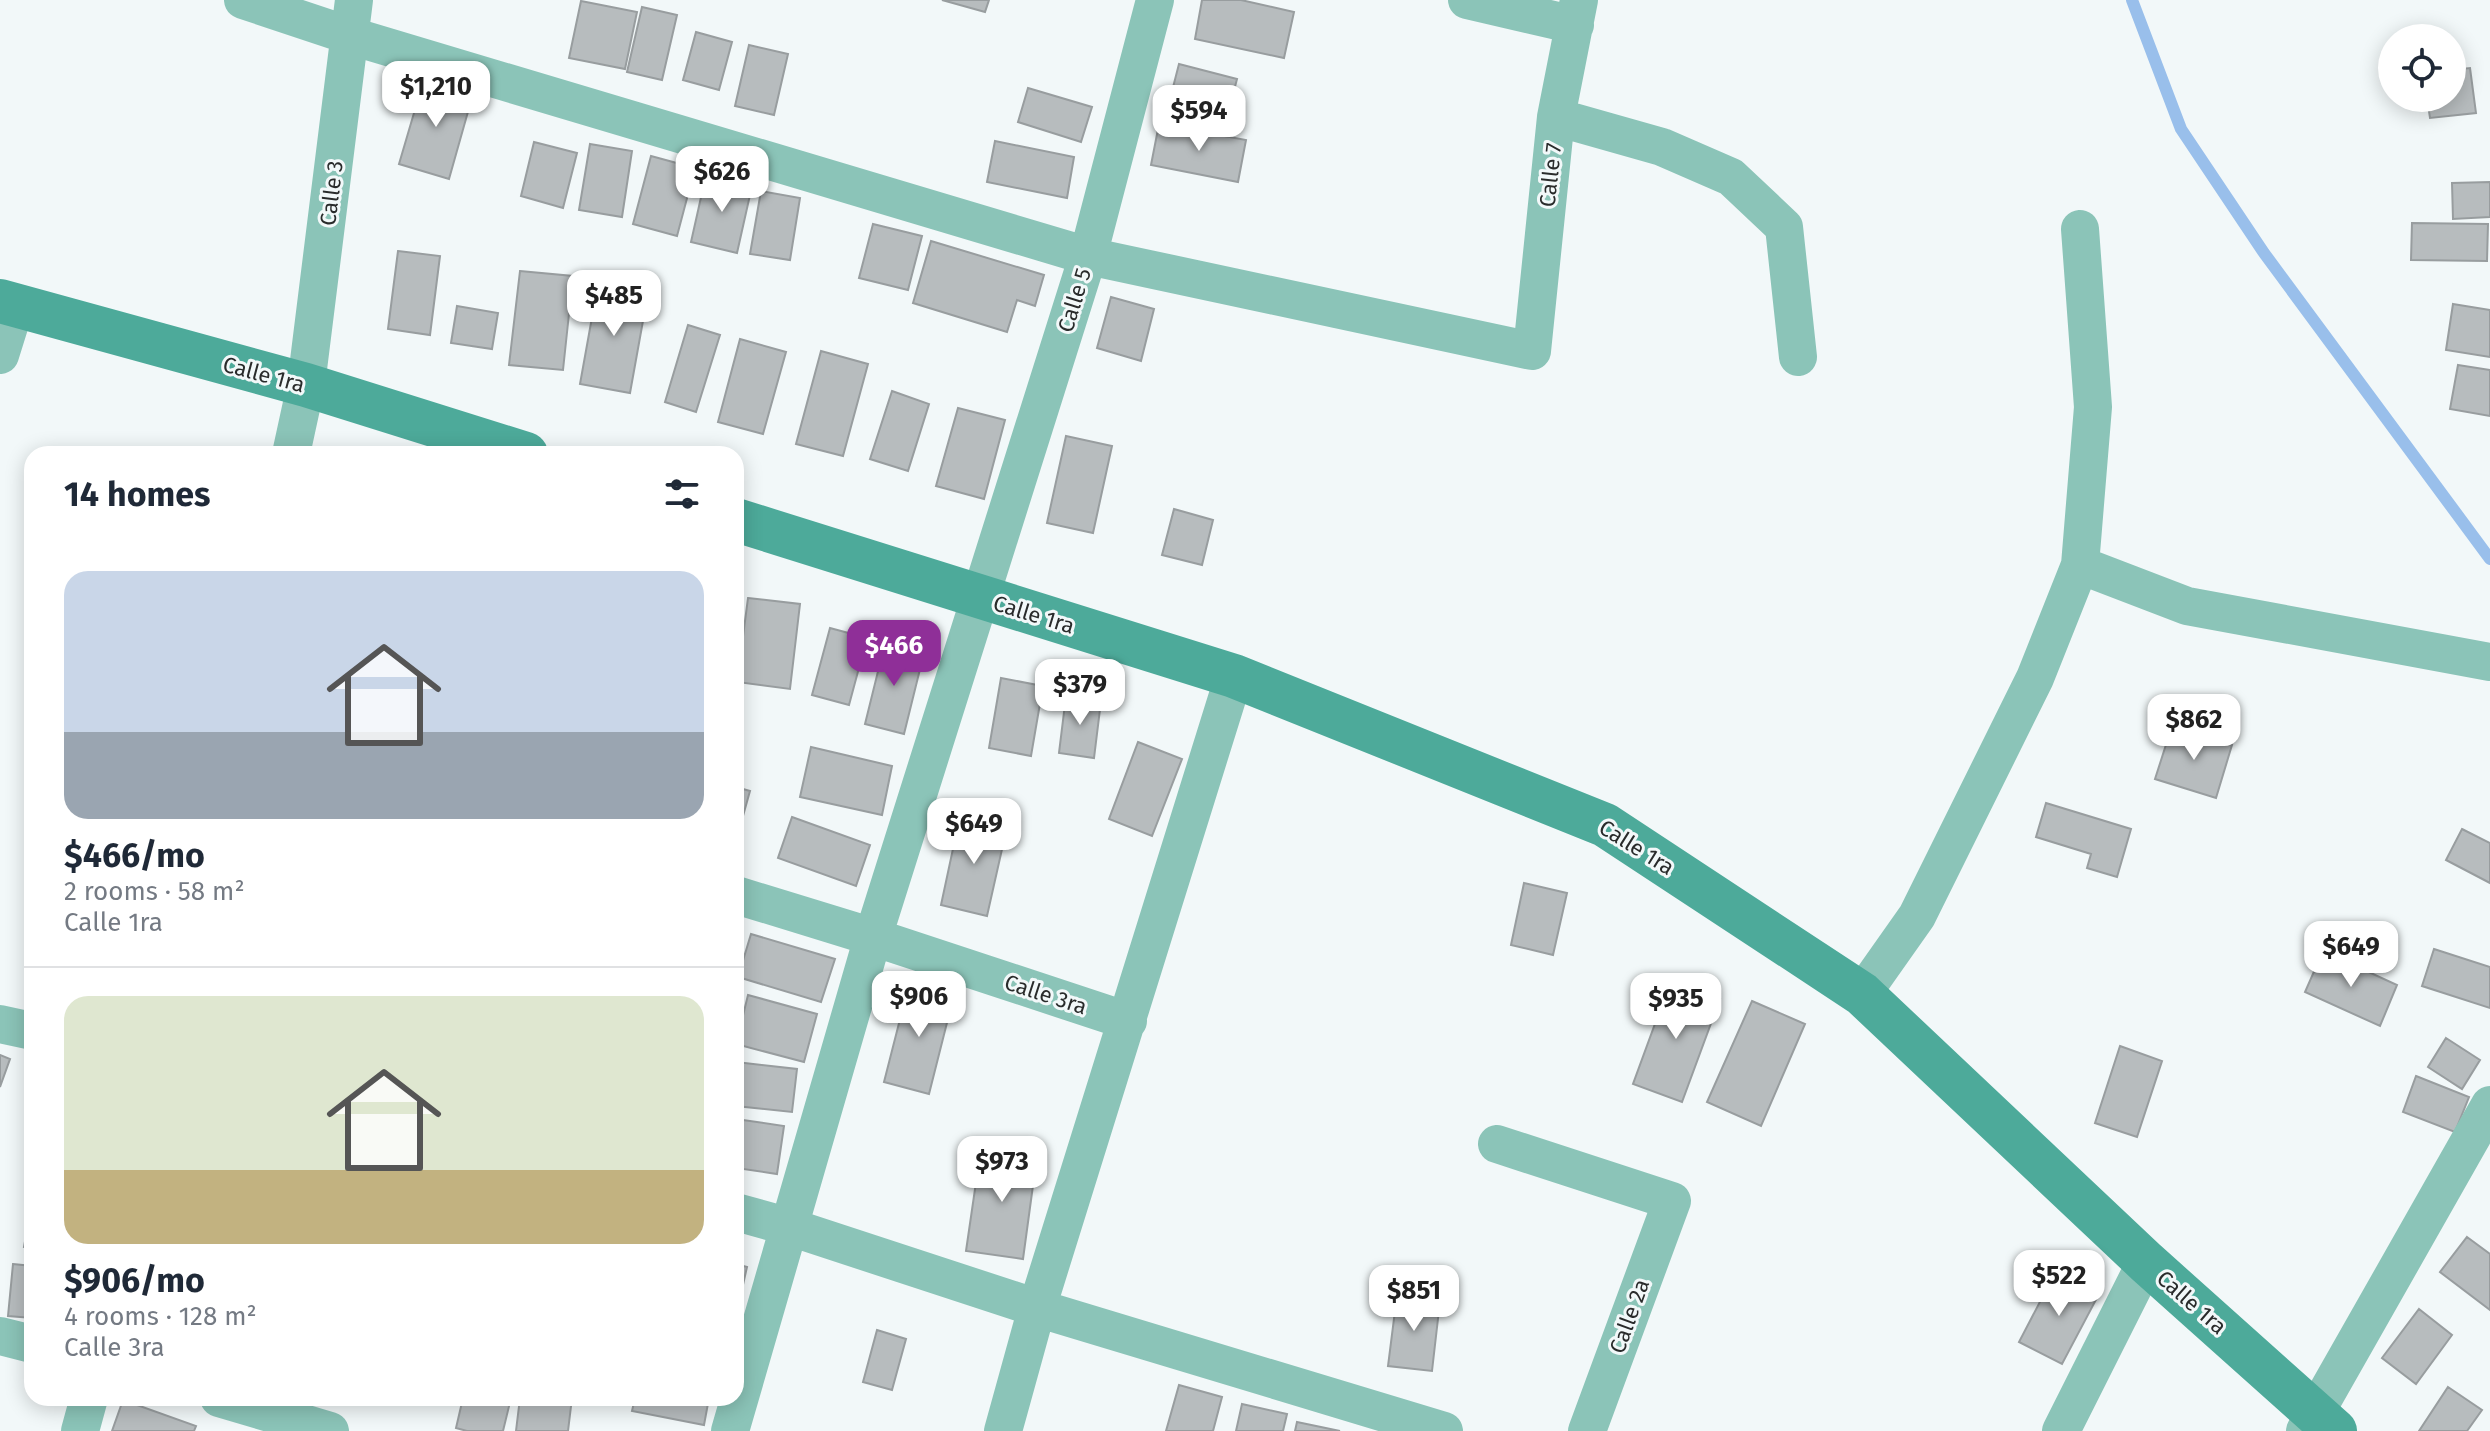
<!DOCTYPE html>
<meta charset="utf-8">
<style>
:root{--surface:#fff;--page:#f6f6f7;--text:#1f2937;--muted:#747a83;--line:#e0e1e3;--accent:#8f2f98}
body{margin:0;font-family:"Fira Sans",sans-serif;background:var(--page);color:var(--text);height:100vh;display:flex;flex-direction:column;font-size:30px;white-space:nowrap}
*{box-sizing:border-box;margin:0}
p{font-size:26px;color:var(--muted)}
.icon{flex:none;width:44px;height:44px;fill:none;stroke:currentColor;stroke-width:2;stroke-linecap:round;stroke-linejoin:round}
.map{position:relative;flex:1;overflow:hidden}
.drawer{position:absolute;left:24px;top:446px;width:720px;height:960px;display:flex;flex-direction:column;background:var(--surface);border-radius:24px;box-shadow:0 4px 20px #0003}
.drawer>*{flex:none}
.fabs{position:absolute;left:2378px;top:24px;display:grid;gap:16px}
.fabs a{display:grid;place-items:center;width:88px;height:88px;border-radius:50%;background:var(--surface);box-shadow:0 4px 20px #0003;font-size:40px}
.price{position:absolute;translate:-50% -68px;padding:0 18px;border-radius:16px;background:#fff;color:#222;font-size:26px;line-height:52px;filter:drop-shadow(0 2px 4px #0008)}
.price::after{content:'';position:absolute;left:50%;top:48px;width:24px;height:18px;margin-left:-12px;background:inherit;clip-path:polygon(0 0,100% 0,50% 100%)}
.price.selected{background:var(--accent);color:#fff}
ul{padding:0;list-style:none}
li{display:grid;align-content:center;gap:16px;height:424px;padding:0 40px}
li+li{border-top:2px solid var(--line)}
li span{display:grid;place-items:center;height:248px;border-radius:24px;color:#555}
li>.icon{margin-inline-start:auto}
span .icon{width:144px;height:144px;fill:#fffc;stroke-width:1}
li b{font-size:34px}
h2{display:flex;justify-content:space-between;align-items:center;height:96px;padding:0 40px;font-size:34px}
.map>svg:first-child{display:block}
</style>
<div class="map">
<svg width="2490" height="1431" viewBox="0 0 2490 1431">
<rect width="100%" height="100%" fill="#f2f8f9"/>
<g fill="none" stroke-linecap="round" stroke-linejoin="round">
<path stroke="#99bfeb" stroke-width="12" d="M2132,0L2181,129L2264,253L2490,559"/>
</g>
<path fill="#b7bcbe" stroke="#989d9f" stroke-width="2" d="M942,0H989L985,12Z
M1202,0H1241L1294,12L1284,58L1195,39Z
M581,1L637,12L625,69L569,58Z
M642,7L677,15L662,80L627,72Z
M696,32L732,42L719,90L683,80Z
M749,45L788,54L774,115L735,106Z
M1179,64L1237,79L1228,114L1170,99Z
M2470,68L2476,113L2430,118L2427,98H2452V70Z
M424,79L473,94L449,179L399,164Z
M1028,88L1092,107L1081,142L1018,122Z
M1159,124L1246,140L1238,182L1151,165Z
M995,141L1074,157L1067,198L987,182Z
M534,142L577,153L563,208L521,196Z
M590,144L632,151L622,217L579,210Z
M651,156L695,168L677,236L633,224Z
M706,175L752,186L737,253L691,242Z
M2490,182V217L2453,219L2452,183Z
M761,191L800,198L790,260L750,254Z
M2412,223L2488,224L2487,261L2411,260Z
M873,224L922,236L908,290L859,278Z
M931,241L1044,275L1035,306L1017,300L1007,332L913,303Z
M398,251L440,256L430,335L388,329Z
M520,271L573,276L563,370L509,365Z
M598,284L648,293L630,393L580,384Z
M1111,297L1154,309L1141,361L1097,348Z
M2453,304L2490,310V357L2446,350Z
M457,306L498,313L492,349L451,343Z
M688,325L720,335L696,412L665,402Z
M740,339L786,352L763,434L718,422Z
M821,351L868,364L843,456L796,444Z
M2458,365L2490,370V416L2450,409Z
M892,391L929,404L908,471L870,459Z
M958,408L1005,420L984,499L936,486Z
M1066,436L1112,446L1093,533L1047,523Z
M1174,509L1213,520L1202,565L1162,555Z
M748,598L800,604L790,689L737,682Z
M830,628L867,638L849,705L812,695Z
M885,643L924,653L904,734L865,724Z
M1001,678L1043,686L1031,756L989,748Z
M1066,696L1101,701L1094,758L1059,753Z
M2172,726L2232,745L2216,798L2155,779Z
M1138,742L1182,759L1152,836L1109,819Z
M811,747L892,766L882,815L800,797Z
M736,787L750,791L736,841Z
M2046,803L2131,829L2117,877L2087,868L2091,854L2036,837Z
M960,816L1007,827L987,916L941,905Z
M792,817L870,845L856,886L778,858Z
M2462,829L2490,843V883L2446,860Z
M1524,883L1567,893L1553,955L1511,945Z
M751,934L835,959L821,1002L738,977Z
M2434,949L2490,967V1008L2422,986Z
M2323,951L2397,985L2380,1026L2305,992Z
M1671,980L1720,999L1682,1102L1633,1084Z
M909,984L954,995L929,1094L884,1082Z
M748,995L817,1014L804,1062L736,1044Z
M1752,1001L1805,1024L1761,1126L1707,1102Z
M2446,1038L2480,1060L2462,1089L2428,1067Z
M2120,1046L2162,1061L2137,1137L2095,1123Z
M0,1055L10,1059L0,1087Z
M736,1062L797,1069L792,1112L736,1106Z
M2416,1076L2469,1097L2455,1132L2403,1112Z
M736,1119L784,1126L777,1174L736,1168Z
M981,1148L1037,1156L1023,1259L966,1251Z
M32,1202V1249L24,1247Z
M2467,1237L2490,1254V1310L2440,1272Z
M13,1264L32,1266V1318L8,1316Z
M736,1264L747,1267L738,1307H736Z
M2056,1271L2099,1294L2062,1364L2019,1342Z
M1397,1295L1440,1301L1432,1371L1388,1366Z
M2419,1309L2452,1335L2416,1384L2382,1358Z
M877,1330L906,1339L892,1390L863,1382Z
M1179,1385L1222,1397L1213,1431H1166Z
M2448,1387L2482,1410L2467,1431H2419Z
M463,1398H511L503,1431H467L456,1428Z
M520,1398H572L568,1431H516Z
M635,1398H709L704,1425L632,1411Z
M123,1400L196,1426L194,1431H112Z
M1242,1404L1287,1414L1283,1431H1236Z
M1297,1422L1340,1431H1295Z"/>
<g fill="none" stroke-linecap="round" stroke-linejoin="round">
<path stroke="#8bc4b8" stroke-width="38" d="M243,0L351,36L1088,256L1532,351L1556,117L1579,0
M1467,0L1575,25
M1556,117L1662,147L1731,177L1784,227L1798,357
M0,355L15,307
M291,454L306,385L354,0
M2080,565L2187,606L2490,662
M736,895L873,937L1128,1021
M1862,994L1917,916L2035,678L2080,565L2093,407L2080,229
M0,1024L32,1031
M1497,1144L1672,1201L1587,1431
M736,1212L790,1227L1037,1308L1444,1431
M0,1336L32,1344
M219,1398L330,1431
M80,1431L89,1398
M730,1431L873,937L1088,256L1155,0
M1003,1431L1037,1308L1234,676
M2061,1431L2146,1262
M2305,1431L2490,1105"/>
<path stroke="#4daa9a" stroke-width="44" d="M0,301L306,385L526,454
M736,520L1234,676L1605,825L1862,994L2146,1262L2335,1431"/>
</g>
<g text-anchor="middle" stroke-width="6" stroke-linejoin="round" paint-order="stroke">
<g font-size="22" fill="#292b2b" stroke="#f2f8f9">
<text transform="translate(1550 175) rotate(-84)" y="8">Calle 7</text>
<text transform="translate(331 193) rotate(-83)" y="8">Calle 3</text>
<text transform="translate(1074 300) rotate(-73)" y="8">Calle 5</text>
<text transform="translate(264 374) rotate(15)" y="8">Calle 1ra</text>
<text transform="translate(1034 614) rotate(17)" y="8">Calle 1ra</text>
<text transform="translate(1637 847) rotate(32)" y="8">Calle 1ra</text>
<text transform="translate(1046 994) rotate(18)" y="8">Calle 3ra</text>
<text transform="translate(2192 1302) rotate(41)" y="8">Calle 1ra</text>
<text transform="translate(1629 1316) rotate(-70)" y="8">Calle 2a</text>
</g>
</g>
</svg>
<div class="fabs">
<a><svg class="icon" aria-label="locate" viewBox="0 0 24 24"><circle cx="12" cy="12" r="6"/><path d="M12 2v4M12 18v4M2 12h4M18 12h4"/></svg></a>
</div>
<b class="price" style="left:436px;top:129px">$1,210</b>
<b class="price" style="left:1199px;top:153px">$594</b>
<b class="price" style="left:722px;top:214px">$626</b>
<b class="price" style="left:614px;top:338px">$485</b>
<b class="price selected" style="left:894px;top:688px">$466</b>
<b class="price" style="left:1080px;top:727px">$379</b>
<b class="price" style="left:2194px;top:762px">$862</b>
<b class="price" style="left:974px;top:866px">$649</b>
<b class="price" style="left:2351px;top:989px">$649</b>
<b class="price" style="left:919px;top:1039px">$906</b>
<b class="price" style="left:1676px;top:1041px">$935</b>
<b class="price" style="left:1002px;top:1204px">$973</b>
<b class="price" style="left:2059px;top:1318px">$522</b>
<b class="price" style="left:1414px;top:1333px">$851</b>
<section class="drawer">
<h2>14 homes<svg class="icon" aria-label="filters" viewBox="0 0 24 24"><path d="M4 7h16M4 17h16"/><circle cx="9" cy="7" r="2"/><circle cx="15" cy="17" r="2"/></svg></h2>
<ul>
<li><span style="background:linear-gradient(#c9d6e8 65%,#9aa5b1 0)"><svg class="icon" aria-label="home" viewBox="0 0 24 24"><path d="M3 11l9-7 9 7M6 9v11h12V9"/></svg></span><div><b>$466/mo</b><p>2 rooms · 58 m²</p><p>Calle 1ra</p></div></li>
<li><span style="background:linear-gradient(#dfe7d0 70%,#c2b280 0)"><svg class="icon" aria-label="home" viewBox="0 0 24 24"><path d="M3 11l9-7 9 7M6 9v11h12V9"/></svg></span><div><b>$906/mo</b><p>4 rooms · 128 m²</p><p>Calle 3ra</p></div></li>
</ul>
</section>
</div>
